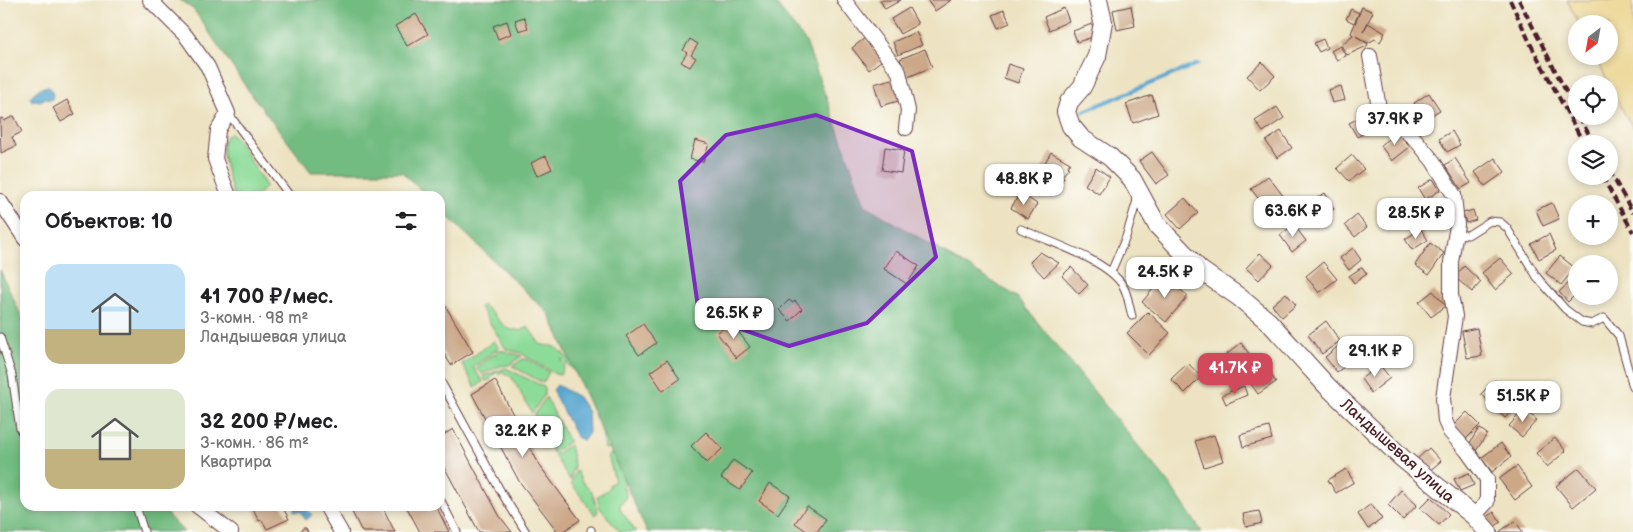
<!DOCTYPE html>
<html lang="ru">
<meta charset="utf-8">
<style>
:root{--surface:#fff;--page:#f6f6f6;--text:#202124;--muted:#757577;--accent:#d1495b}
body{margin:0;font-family:"Balsamiq Sans",sans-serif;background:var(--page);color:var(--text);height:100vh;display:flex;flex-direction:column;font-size:19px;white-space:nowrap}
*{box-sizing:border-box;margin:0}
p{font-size:16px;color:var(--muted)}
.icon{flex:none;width:28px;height:28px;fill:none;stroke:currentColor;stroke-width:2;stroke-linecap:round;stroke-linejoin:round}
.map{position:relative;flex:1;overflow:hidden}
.panel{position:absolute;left:20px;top:191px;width:425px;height:320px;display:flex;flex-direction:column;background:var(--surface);border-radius:15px;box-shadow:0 2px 8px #0003}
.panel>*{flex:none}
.needle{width:32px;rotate:211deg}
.buttons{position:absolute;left:1568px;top:15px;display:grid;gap:10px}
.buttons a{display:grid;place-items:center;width:50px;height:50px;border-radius:50%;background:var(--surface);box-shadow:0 2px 8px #0003;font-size:25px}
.price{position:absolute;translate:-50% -42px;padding:0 11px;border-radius:10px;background:#fff;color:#222;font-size:16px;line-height:32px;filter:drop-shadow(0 1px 2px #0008)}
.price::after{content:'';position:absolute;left:50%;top:30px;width:15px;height:11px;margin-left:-8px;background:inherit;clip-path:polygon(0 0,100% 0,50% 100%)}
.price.selected{background:var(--accent);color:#fff}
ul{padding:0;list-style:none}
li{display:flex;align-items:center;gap:15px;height:125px;padding:0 25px}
li span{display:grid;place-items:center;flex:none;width:140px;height:100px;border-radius:15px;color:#555}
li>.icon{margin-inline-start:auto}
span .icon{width:60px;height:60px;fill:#fffc;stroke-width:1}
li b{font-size:21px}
h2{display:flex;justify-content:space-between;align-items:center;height:60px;padding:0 25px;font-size:21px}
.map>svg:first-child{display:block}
</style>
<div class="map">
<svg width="1633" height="532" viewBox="0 0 1633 532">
<rect width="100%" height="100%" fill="#fdfcf7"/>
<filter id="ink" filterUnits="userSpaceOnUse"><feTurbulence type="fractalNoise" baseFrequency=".02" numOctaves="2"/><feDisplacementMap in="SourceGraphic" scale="10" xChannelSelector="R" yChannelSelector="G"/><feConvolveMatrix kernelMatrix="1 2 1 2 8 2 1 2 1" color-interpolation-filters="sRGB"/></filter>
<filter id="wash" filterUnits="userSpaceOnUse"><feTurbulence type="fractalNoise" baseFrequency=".0096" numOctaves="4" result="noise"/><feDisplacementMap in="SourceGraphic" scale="20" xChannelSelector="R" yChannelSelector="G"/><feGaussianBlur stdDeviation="1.12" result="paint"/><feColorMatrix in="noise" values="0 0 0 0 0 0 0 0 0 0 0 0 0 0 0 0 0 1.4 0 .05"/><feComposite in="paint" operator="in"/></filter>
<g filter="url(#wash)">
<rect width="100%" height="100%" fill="#ede3c2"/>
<path fill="#8ddb99" stroke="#6c7d62" d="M231,133L239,142L266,186L257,196H234C230,184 220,153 223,142C224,138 227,136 231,133Z
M482,305C493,311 499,323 509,329C514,331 516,329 521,331L528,327L540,344C544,346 551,345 555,347C563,350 576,371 584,377C590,382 599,382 604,389C611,397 607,405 609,414C615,437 635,463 623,487L626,494L625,500L620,504V509L636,532H620L600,508L597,496L606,491L610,487L609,485L615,481L608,455L616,452L614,446L605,449L597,405L590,390L563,359L561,360L565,365L560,375L555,374L521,353L506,349L480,307Z
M494,341L499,348L473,367L483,382L475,387L462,364Z
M500,350L522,356L509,365L500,366L482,374L476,368Z
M523,359H527L549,372L543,383L512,366Z
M506,368L544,387V395L532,413L511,376L506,375L503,371L499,374L497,372L490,377L491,379L488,381L487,380L485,381L483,376Z
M546,397L569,442L553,453L534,415Z
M570,445L574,465L570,480L554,455Z
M576,470L582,481L592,492L598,512L595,515L571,483Z"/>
<path fill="#72bb81" stroke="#5e6d56" d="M180,0H773L806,42L865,205L1016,296L1171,486L1202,532H647L549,314L440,209V196H427L402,172H311L248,90L194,10Z
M0,270L25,324V506H159L184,532H0Z"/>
<path fill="#eeda9e" stroke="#9c7c64" d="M1567,0H1633V128L1618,102L1595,56H1609V24H1579Z"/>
<path fill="#56a6d0" stroke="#50627e" d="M49,86L53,94L52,99L48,100L46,98L40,101L34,100L32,101L30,97C36,90 41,87 49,86Z
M557,385L578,397L588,412L589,433L584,440L577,438L554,394L553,390Z
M295,506H305L312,515L306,520L300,511L298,512L294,511Z"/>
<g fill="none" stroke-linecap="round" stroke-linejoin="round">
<path stroke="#56a6d0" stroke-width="4" d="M1084,111L1198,64"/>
</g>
<g id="blocks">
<path fill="#cca889" d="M880,0H901L885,9Z
M927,0H951L935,11Z
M1131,6L1135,26L1117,30L1113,10Z
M1362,7L1373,12L1363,32L1368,23L1385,33L1380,42L1375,39L1368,43L1356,36L1368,44L1367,46L1347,55L1341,45L1353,35L1351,33Z
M909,8L918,24L900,34L891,19Z
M1064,8L1069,21L1049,30L1044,17Z
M1351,9L1359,13L1354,23L1346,19Z
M1004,10L1010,23L998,28L992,15Z
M416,14L428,34L407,46L395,26Z
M524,17L528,28L519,31L515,20Z
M507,21L511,34L498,39L493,26Z
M1092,24L1096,36L1077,42L1073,31Z
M916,32L922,45L898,55L893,42Z
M865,38L882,60L869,70L852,48Z
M690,39L698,44L691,55L696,58L690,67L681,62L687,53L683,50Z
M1323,39L1327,48L1319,52L1314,43Z
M1340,46L1346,56L1337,60L1331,51Z
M925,49L932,67L908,77L900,59Z
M1262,62L1275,76L1260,90L1247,76Z
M1008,64L1023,69L1018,83L1004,78Z
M895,78L902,100L881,106L874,84Z
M1341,86L1345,100L1332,103L1328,90Z
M1429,93L1440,110L1425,119L1414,103Z
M1152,95L1158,114L1133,123L1126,104Z
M67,100L75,114L61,122L53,108Z
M1277,107L1284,118L1263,132L1255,121Z
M1365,115L1373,129L1357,137L1349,123Z
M14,116L22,132L12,137L16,146L1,153L0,119L2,118L4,121Z
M1281,131L1292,148L1277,158L1266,141Z
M1452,131L1460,145L1447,152L1439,139Z
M1398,132L1410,147L1392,161L1380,145Z
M695,140L709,144L703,162L690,159Z
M885,147L904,150L901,173L882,170Z
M1051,152L1070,163L1067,167L1069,168L1062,176L1064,177L1061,183L1059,181L1058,183L1049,178L1047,181L1042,178L1043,176L1039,173Z
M1152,152L1169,175L1156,184L1139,161Z
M1352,155L1364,169L1349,181L1337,168Z
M546,156L552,169L537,176L531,163Z
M1455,158L1471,183L1461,189L1445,165Z
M1495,158L1505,172L1485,186L1475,172Z
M1096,167L1110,177L1099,194L1085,185Z
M1268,176L1284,197L1267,210L1251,189Z
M1433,179L1440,190L1425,200L1418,188Z
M1020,193L1037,204L1028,219L1011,208Z
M1325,193L1334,209L1321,216L1312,201Z
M1185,198L1198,213L1180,229L1167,214Z
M1552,203L1559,219L1543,226L1536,210Z
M1393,205L1401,217L1388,226L1379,215Z
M1473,210L1476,220L1466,223L1463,213Z
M1357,215L1367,227L1355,237L1345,225Z
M1294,225L1306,241L1292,252L1280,235Z
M1421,229L1428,240L1412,250L1405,239Z
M1549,234L1556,250L1539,259L1531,244Z
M1430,243L1444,253L1429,275L1415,265Z
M1353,248L1361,260L1349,270L1340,258Z
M896,251L919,266L907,284L884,269Z
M1040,252L1059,263L1044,277L1030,262Z
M1260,253L1273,265L1259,280L1246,268Z
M1560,256L1575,268L1561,285L1546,273Z
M1177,257L1193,272L1181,285L1165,270Z
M1500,258L1514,274L1495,290L1482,273Z
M1323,262L1337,279L1319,293L1306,276Z
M1464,266L1481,282L1472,292L1455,277Z
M1071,267L1088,285L1079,294L1062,276Z
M1362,267L1367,274L1354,283L1349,276Z
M1164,276L1188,296L1166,322L1142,302Z
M1572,280L1576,284V294L1568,302L1559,292Z
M1433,291L1446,306L1431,317L1419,302Z
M1286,293L1296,305L1282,317L1272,305Z
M440,297L473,352L451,365L440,347Z
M789,300L793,303L795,301L802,309L790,321L779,310Z
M1148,312L1170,333L1149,355L1127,333Z
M1326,321L1340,341L1322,354L1308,335Z
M731,322L750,347L736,358L717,333Z
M643,324L656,343L639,355L626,336Z
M1477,328L1482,356L1467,358L1462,331Z
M1241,343L1259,367L1244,379L1226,355Z
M1342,343L1355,359L1337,372L1325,357Z
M667,360L680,379L663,391L650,372Z
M1188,363L1201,377L1185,393L1171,379Z
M1379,364L1390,378L1371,393L1361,379Z
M1267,370L1276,382L1258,394L1250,383Z
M495,380L540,466L580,520L562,532H558L519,481L472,394Z
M1495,380L1505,390L1492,404L1481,394Z
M1244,386L1247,395L1226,404L1222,395Z
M1508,394L1519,404L1505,418L1494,408Z
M1524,409L1537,420L1522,437L1509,426Z
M1467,412L1480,425L1464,441L1451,428Z
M1269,427L1272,439L1243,447L1240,435Z
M1479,428L1487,434L1476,451L1468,446Z
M453,429L499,515L512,532H479L478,530L440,459V437Z
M706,432L722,449L707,463L691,446Z
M1214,435L1223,461L1204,467L1195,441Z
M1555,438L1566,451L1547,467L1536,453Z
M1501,443L1511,457L1492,472L1481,458Z
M1429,448L1441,461L1427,473L1415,461Z
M733,460L752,473L740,490L721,478Z
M1517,466L1532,487L1515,500L1499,479Z
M1579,468L1596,488L1573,507L1556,486Z
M1346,469L1354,482L1336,493L1328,480Z
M1469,473L1474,485L1460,491L1454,479Z
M770,483L790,496L778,514L759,501Z
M1401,490L1417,505L1403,520L1388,505Z
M1431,497L1449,514L1439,525L1420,508Z
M1371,504L1382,519L1368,529L1358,514Z
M252,506H282L289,519L267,529L262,520L259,521Z
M349,506H382L395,532H362Z
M406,506H436L449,532H420Z
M807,506L826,519L817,532H808L795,523Z
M1259,511L1262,523L1246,527L1243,514Z
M1494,512L1501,522L1493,528L1486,518Z
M1515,521L1523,532H1499Z
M303,528H306L308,532H300Z"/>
</g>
</g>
<g filter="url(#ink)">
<use href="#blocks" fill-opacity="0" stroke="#623c42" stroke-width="1"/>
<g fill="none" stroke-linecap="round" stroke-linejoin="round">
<g stroke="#623c42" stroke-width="9">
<path id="service" d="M228,113L290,196
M1021,229C1049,242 1108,260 1123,286C1128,294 1129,306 1132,316
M1456,234L1468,235L1490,221L1500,222L1507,228L1537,277L1565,309L1582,322L1592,324L1604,318L1619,336L1633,387
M1111,272L1126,237L1138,197
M0,337L12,375L20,429L25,437
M440,380L501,492L526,532
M440,499L457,532
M136,506L144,532
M591,530V532"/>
</g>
<g stroke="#623c42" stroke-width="16">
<path id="minor" d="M150,0L186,36L208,67L228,113L218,130L215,159L229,196
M844,0L899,72L908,110L906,128
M1370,56L1378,102V114L1381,119L1404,130L1415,139L1433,161L1454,195L1457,225L1451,262V295L1455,316L1443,398L1445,421L1450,432L1467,451L1487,479V502L1474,516
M0,201L25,239
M197,506L231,532
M326,506L341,532"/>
</g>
<g stroke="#623c42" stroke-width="20">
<path id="tertiary" d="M1098,0L1103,22L1097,56L1082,87L1069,102L1066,112L1071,126L1081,138L1110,157L1132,179L1157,225L1200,270L1239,297L1269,322L1327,386L1402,458L1474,516L1488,532"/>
</g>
<use href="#service" stroke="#fff" stroke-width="7"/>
<use href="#minor" stroke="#fff" stroke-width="14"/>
<use href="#tertiary" stroke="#fff" stroke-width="18"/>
<path stroke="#4a1f2b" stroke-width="4" stroke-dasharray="8 4" stroke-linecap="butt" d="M1510,0L1532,47L1584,144
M1519,0L1576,111
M1579,116L1594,144
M1609,170L1633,213
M1602,176L1633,232"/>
</g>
</g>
<path fill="#7b2cbf" fill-opacity="0.2" stroke="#7b2cbf" stroke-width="4" stroke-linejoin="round" d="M816,115L912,151L936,257L867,323L789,346L699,314L680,181L726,135Z"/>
<g text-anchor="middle" stroke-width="4" stroke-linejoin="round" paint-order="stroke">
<g font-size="16" fill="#4a1f2b" stroke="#fdfcf7">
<text transform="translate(1398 450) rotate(42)" y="6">Ландышевая улица</text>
</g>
</g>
</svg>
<div class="buttons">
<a><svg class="needle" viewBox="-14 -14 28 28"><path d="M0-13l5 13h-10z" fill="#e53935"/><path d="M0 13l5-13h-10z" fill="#757577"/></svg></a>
<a><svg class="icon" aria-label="locate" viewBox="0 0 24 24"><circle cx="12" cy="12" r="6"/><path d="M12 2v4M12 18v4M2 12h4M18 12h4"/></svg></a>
<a><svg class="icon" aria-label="layers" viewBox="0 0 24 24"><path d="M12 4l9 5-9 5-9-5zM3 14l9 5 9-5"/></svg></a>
<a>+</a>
<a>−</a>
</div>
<b class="price" style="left:1395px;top:146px">37.9K ₽</b>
<b class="price" style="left:1024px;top:206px">48.8K ₽</b>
<b class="price" style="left:1293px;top:238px">63.6K ₽</b>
<b class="price" style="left:1416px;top:240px">28.5K ₽</b>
<b class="price" style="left:1165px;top:299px">24.5K ₽</b>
<b class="price" style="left:734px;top:340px">26.5K ₽</b>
<b class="price" style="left:1375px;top:378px">29.1K ₽</b>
<b class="price selected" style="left:1235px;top:395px">41.7K ₽</b>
<b class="price" style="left:1523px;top:423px">51.5K ₽</b>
<b class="price" style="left:523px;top:458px">32.2K ₽</b>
<section class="panel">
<h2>Объектов: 10<svg class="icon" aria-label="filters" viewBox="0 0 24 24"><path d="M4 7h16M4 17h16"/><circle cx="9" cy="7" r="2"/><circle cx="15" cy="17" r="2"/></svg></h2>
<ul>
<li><span style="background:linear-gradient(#bfe0f5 65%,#c2b280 0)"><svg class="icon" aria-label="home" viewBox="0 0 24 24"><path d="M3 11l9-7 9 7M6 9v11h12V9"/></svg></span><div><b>41 700 ₽/мес.</b><p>3-комн. · 98 m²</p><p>Ландышевая улица</p></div></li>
<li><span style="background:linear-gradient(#dfe7d0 60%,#c2b280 0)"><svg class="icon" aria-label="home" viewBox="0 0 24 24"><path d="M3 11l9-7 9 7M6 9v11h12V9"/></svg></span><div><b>32 200 ₽/мес.</b><p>3-комн. · 86 m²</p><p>Квартира</p></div></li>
</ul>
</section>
</div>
